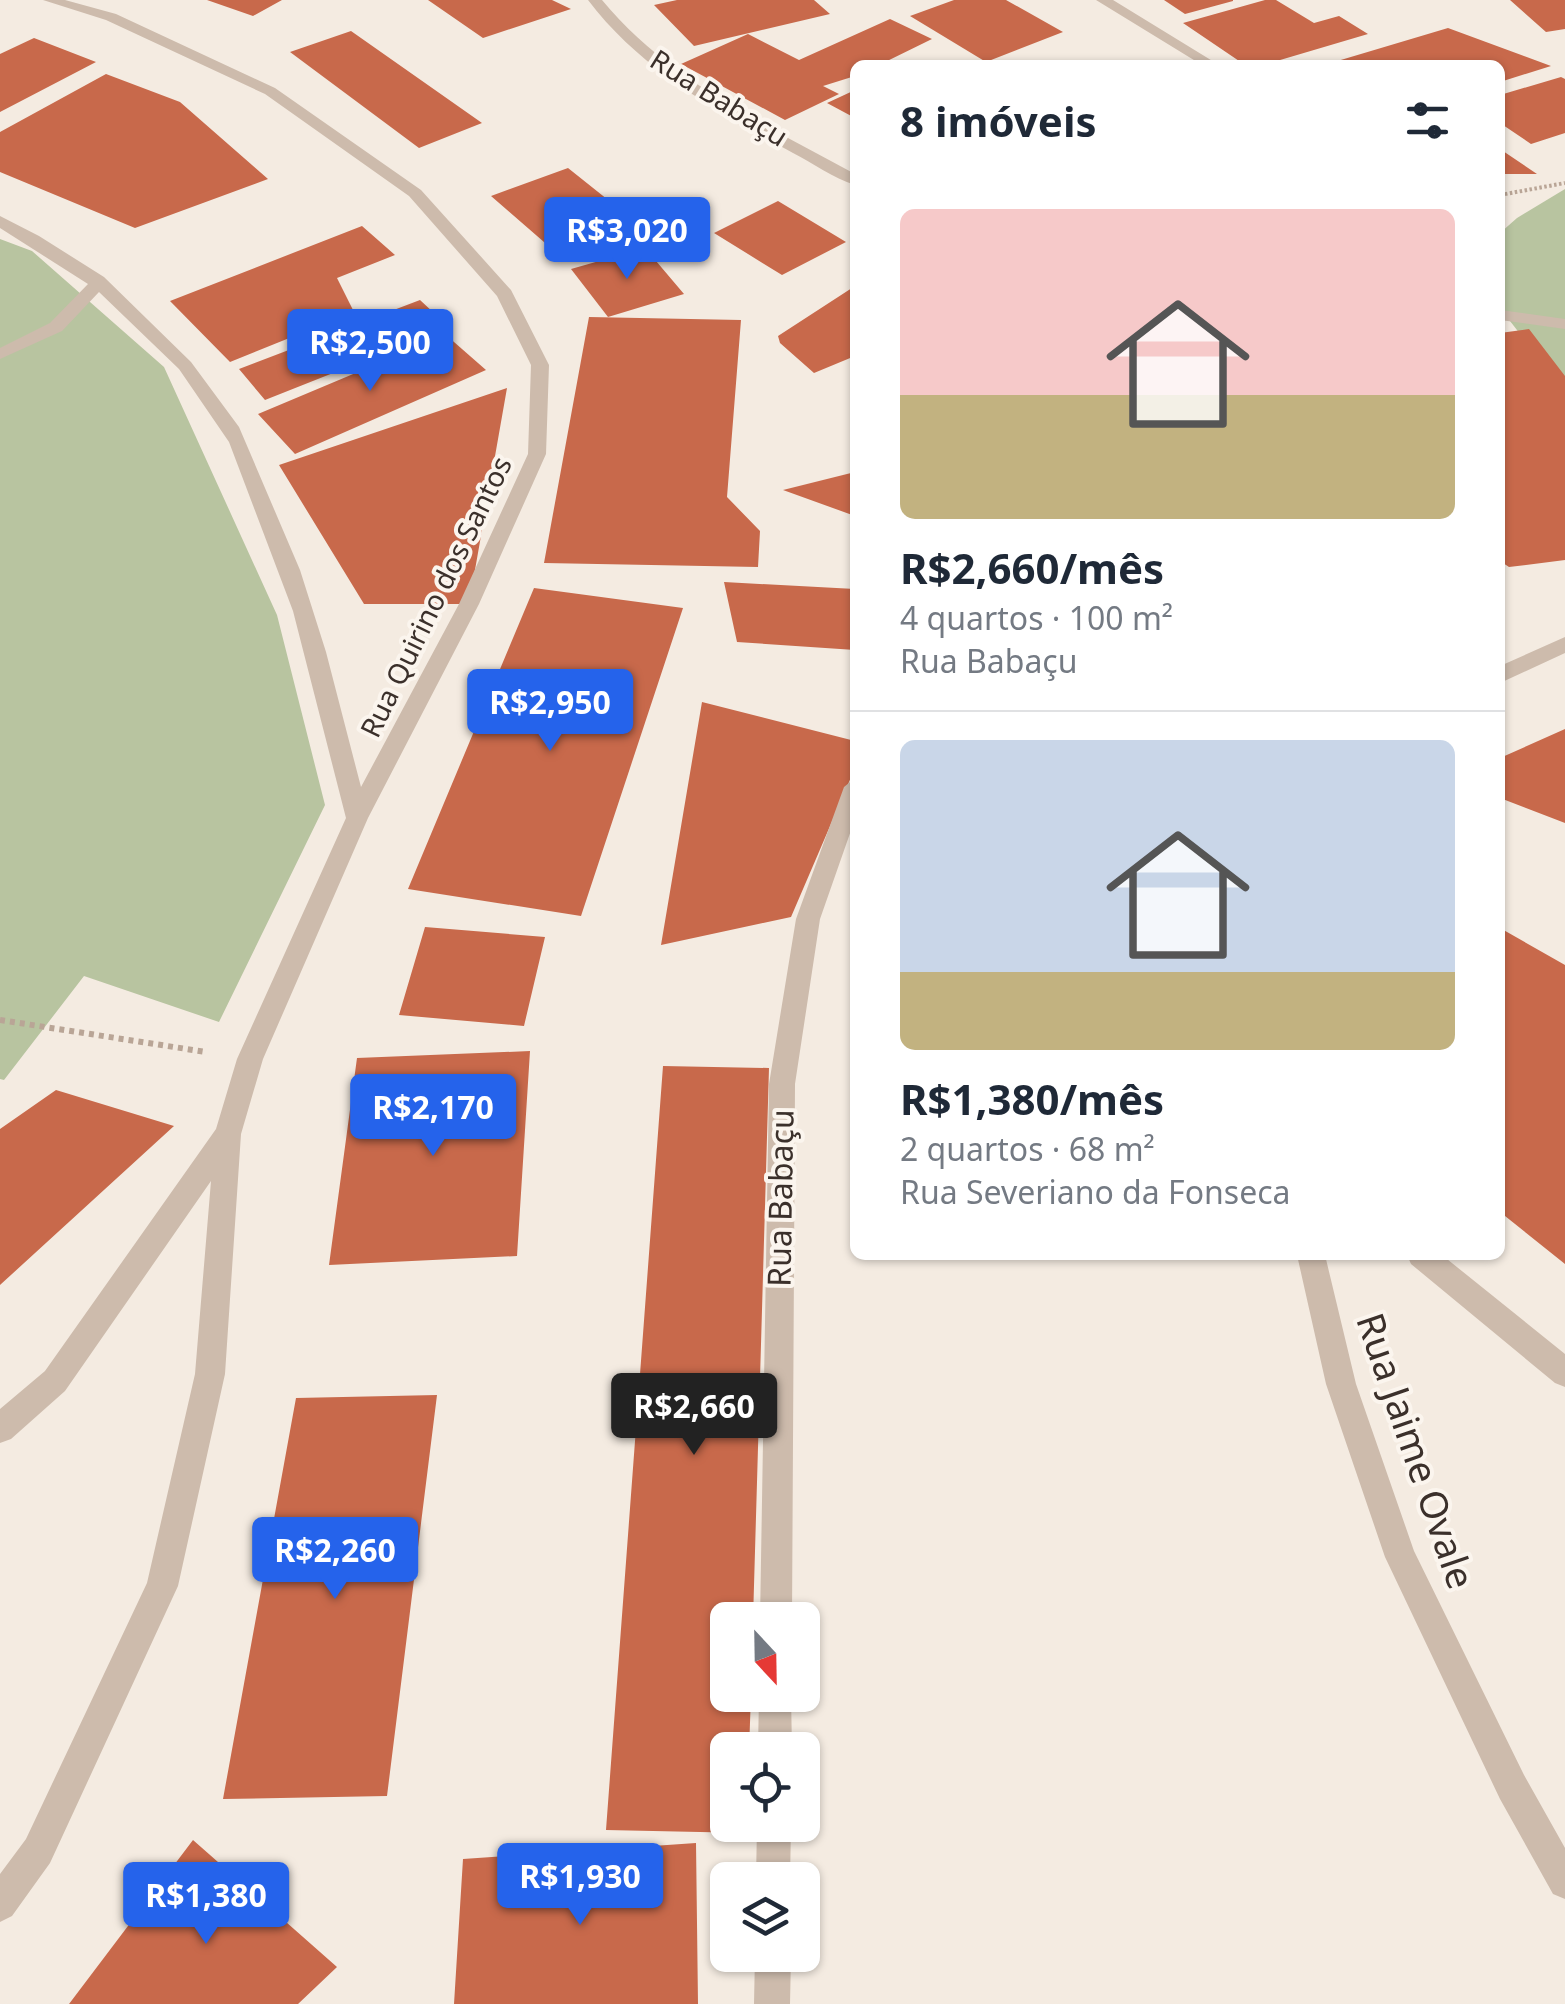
<!DOCTYPE html>
<html lang="pt">
<meta charset="utf-8">
<style>
:root{--surface:#fff;--page:#f6f6f7;--text:#1f2937;--muted:#747a83;--line:#e0e1e3;--accent:#2563eb}
body{margin:0;font-family:"Noto Sans",sans-serif;background:var(--page);color:var(--text);height:100vh;display:flex;flex-direction:column;font-size:38px;white-space:nowrap}
*{box-sizing:border-box;margin:0}
p{font-size:32px;color:var(--muted)}
.icon{flex:none;width:55px;height:55px;fill:none;stroke:currentColor;stroke-width:2;stroke-linecap:round;stroke-linejoin:round}
.map{position:relative;flex:1;overflow:hidden}
.side{position:absolute;left:850px;top:60px;width:655px;height:1200px;display:flex;flex-direction:column;background:var(--surface);border-radius:15px;box-shadow:0 2px 8px #0004}
.side>*{flex:none}
.needle{width:65px;rotate:158deg}
.tools{position:absolute;left:710px;top:1602px;display:grid;gap:20px}
.tools a{display:grid;place-items:center;width:110px;height:110px;border-radius:15px;background:var(--surface);box-shadow:0 2px 8px #0004;font-size:50px}
.price{position:absolute;translate:-50% -85px;padding:0 22px;border-radius:10px;background:var(--accent);color:#fff;font-size:32px;line-height:65px;filter:drop-shadow(0 2px 5px #0008)}
.price::after{content:'';position:absolute;left:50%;top:60px;width:30px;height:22px;margin-left:-15px;background:inherit;clip-path:polygon(0 0,100% 0,50% 100%)}
.price.active{background:#222;color:#fff}
ul{padding:0;list-style:none}
li{display:grid;align-content:center;gap:20px;height:530px;padding:0 50px}
li+li{border-top:2px solid var(--line)}
li span{display:grid;place-items:center;height:310px;border-radius:15px;color:#555}
li>.icon{margin-inline-start:auto}
span .icon{width:180px;height:180px;fill:#fffc;stroke-width:1}
li b{font-size:42px}
h2{display:flex;justify-content:space-between;align-items:center;height:120px;padding:0 50px;font-size:42px}
.map>svg:first-child{display:block}
</style>
<div class="map">
<svg width="1565" height="2004" viewBox="0 0 1565 2004">
<rect width="100%" height="100%" fill="#f4ebe1"/>
<path fill="#b8c4a0" d="M1565,189V379L1534,352L1500,308V233L1517,218Z
M0,239L32,251L164,367L277,615L325,805L219,1022L84,976L4,1080L0,1079Z"/>
<path fill="#c8694b" d="M207,0H282L253,16Z
M428,0H552L571,9L483,38Z
M677,0H814L830,14L694,46L654,5Z
M954,0H1006L1063,32L986,62L910,16Z
M1164,0H1233V1L1185,14Z
M1265,0H1276L1314,23L1339,16L1368,34L1263,65H1245L1183,23Z
M1510,0H1565V29L1546,32Z
M890,19L932,39L879,65H855V76L823,86L839,94L785,120L681,64L748,34L799,60Z
M1448,28L1551,66L1500,82V65H1324Z
M351,31L482,123L419,148L290,52Z
M34,38L96,62L0,112V54Z
M106,74L180,102L268,179L135,228L0,172V132Z
M1561,77L1565,79V133L1531,144L1500,123V95Z
M855,90V118L827,103Z
M1500,149L1537,174H1500Z
M568,168L647,231L567,262L491,196Z
M778,201L846,242L782,275L714,233Z
M362,226L395,255L337,278L354,312L230,362L170,301Z
M645,248L684,294L608,317L571,269Z
M855,286V356L814,373L780,343L778,336Z
M420,300L449,327L265,400L239,369Z
M589,317L741,320L727,497L760,531L758,567L544,563Z
M1529,329L1565,376V560L1509,567L1500,561V333Z
M446,335L486,370L295,454L258,414Z
M507,388L469,604H364L279,465Z
M855,472V516L783,490Z
M724,582L855,589V650L737,642Z
M534,588L683,608L581,916L408,889Z
M702,702L855,741V768L791,917L661,945Z
M1565,729V823L1500,798V758Z
M425,927L545,937L524,1026L399,1015Z
M1500,928L1565,965V1264L1500,1212Z
M530,1051L517,1256L329,1265L357,1058Z
M663,1066L769,1068L753,1620H728V1695H751L749,1750H728V1825H747V1833L606,1830Z
M56,1090L174,1126L0,1285V1129Z
M437,1395L387,1796L223,1799L296,1398Z
M193,1840L337,1967L298,2004H69Z
M696,1843L698,2004H454L463,1859Z"/>
<g fill="none" stroke-linecap="round" stroke-linejoin="round">
<path stroke="#b9a596" stroke-width="4" stroke-dasharray="2.5 2.5" stroke-linecap="butt" d="M1500,195L1565,183"/>
<path stroke="#b9a596" stroke-width="6" stroke-dasharray="5 5" stroke-linecap="butt" d="M0,1020L206,1052"/>
<path fill="#cdbbac" fill-rule="evenodd" d="M43,0H65L116,14L275,88L421,190L511,290L549,365L546,454L479,604L368,818L263,1059L241,1134L225,1374L178,1586L50,1863L12,1916L0,1922V1874L26,1839L147,1583L195,1374L211,1181L65,1391L11,1439L0,1443V1409L45,1371L216,1129L237,1059L346,818L293,611L229,442L179,369L99,292L62,331L0,359V348L50,323L88,284L0,228V216L39,236L104,277L191,362L239,427L300,570L326,652L361,787L459,604L528,454L531,365L497,296L409,196L265,94L106,20Z
M588,0H602C668,80 765,125 855,174V185C833,178 813,163 793,153C718,112 640,69 588,0Z
M1096,0H1113L1219,65H1202Z
M1500,310L1565,319V329L1500,320Z
M1565,637V653L1500,683V666Z
M855,778V819L820,919L795,1084L792,1620H760L769,1084L796,919L844,787Z
M1297,1255H1325L1356,1384L1414,1551L1524,1775L1565,1848V1899L1553,1894L1500,1799L1385,1557L1326,1384Z
M1407,1255H1442L1565,1354V1387L1555,1383L1411,1264Z
M759,1695H791L792,1750H758Z
M757,1825H791L790,1880H756Z
M755,1955H791L790,2004H754Z"/>
</g>
<g text-anchor="middle" stroke-width="8" stroke-linejoin="round" paint-order="stroke">
<g font-size="28" fill="#3b302b" stroke="#fbf5ee">
<text transform="translate(719 98) rotate(32)" y="10">Rua Babaçu</text>
<text transform="translate(436 597) rotate(-64)" y="10">Rua Quirino dos Santos</text>
</g>
<g font-size="32" fill="#3b302b" stroke="#fbf5ee">
<text transform="translate(781 1198) rotate(-89)" y="11">Rua Babaçu</text>
</g>
<g font-size="38" fill="#3b302b" stroke="#fbf5ee">
<text transform="translate(1415 1451) rotate(71)" y="13">Rua Jaime Ovale</text>
</g>
</g>
</svg>
<div class="tools">
<a><svg class="needle" viewBox="-14 -14 28 28"><path d="M0-13l5 13h-10z" fill="#e53935"/><path d="M0 13l5-13h-10z" fill="#747a83"/></svg></a>
<a><svg class="icon" aria-label="locate" viewBox="0 0 24 24"><circle cx="12" cy="12" r="6"/><path d="M12 2v4M12 18v4M2 12h4M18 12h4"/></svg></a>
<a><svg class="icon" aria-label="layers" viewBox="0 0 24 24"><path d="M12 4l9 5-9 5-9-5zM3 14l9 5 9-5"/></svg></a>
</div>
<b class="price" style="left:627px;top:282px">R$3,020</b>
<b class="price" style="left:370px;top:394px">R$2,500</b>
<b class="price" style="left:550px;top:754px">R$2,950</b>
<b class="price" style="left:433px;top:1159px">R$2,170</b>
<b class="price active" style="left:694px;top:1458px">R$2,660</b>
<b class="price" style="left:335px;top:1602px">R$2,260</b>
<b class="price" style="left:580px;top:1928px">R$1,930</b>
<b class="price" style="left:206px;top:1947px">R$1,380</b>
<section class="side">
<h2>8 imóveis<svg class="icon" aria-label="filters" viewBox="0 0 24 24"><path d="M4 7h16M4 17h16"/><circle cx="9" cy="7" r="2"/><circle cx="15" cy="17" r="2"/></svg></h2>
<ul>
<li><span style="background:linear-gradient(#f6c9c9 60%,#c2b280 0)"><svg class="icon" aria-label="home" viewBox="0 0 24 24"><path d="M3 11l9-7 9 7M6 9v11h12V9"/></svg></span><div><b>R$2,660/mês</b><p>4 quartos · 100 m²</p><p>Rua Babaçu</p></div></li>
<li><span style="background:linear-gradient(#c9d6e8 75%,#c2b280 0)"><svg class="icon" aria-label="home" viewBox="0 0 24 24"><path d="M3 11l9-7 9 7M6 9v11h12V9"/></svg></span><div><b>R$1,380/mês</b><p>2 quartos · 68 m²</p><p>Rua Severiano da Fonseca</p></div></li>
</ul>
</section>
</div>
